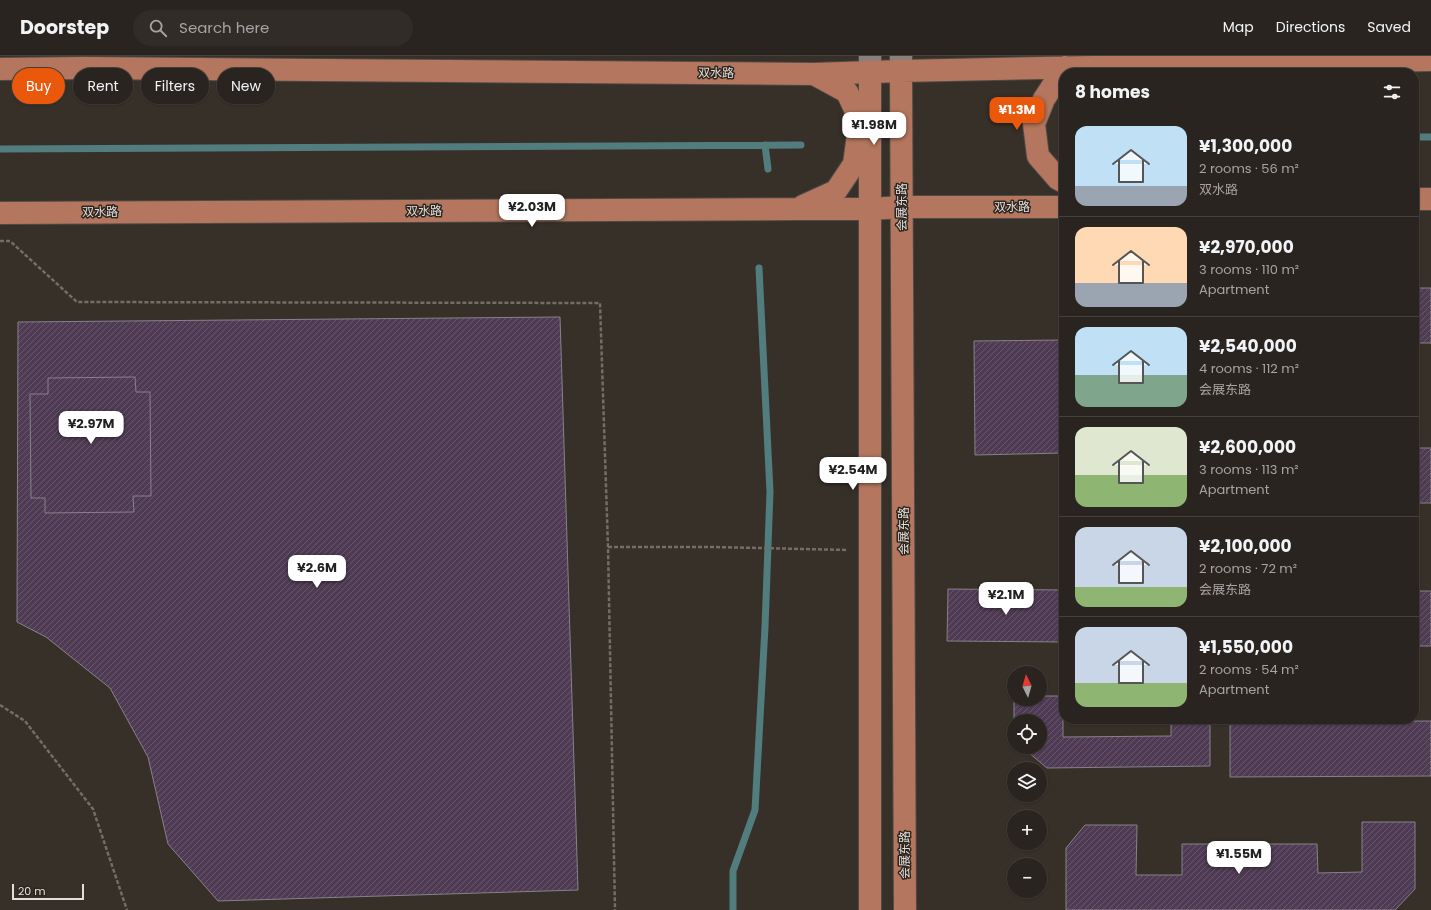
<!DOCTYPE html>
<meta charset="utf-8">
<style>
:root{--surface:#29241f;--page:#312c28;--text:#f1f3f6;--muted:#a5a4a4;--line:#45413d;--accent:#ea580c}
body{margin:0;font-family:Poppins,"Noto Sans SC",sans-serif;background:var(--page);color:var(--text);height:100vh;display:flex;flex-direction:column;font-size:15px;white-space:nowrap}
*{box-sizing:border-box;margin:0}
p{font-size:13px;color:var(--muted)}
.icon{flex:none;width:22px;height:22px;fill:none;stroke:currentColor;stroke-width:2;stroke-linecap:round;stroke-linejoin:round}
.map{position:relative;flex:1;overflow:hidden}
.panel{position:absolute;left:1059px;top:12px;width:360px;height:656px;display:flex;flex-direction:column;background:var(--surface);border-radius:16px;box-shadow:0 1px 3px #0004,0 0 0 1px var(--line)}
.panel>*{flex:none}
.banner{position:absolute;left:12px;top:12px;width:380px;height:36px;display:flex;gap:8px}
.needle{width:26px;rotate:355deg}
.fabs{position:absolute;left:1007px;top:610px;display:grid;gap:8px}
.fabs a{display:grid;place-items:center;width:40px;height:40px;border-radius:50%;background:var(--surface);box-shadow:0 1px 3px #0004,0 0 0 1px var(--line);font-size:20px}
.scale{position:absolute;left:12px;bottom:10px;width:72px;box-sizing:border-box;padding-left:4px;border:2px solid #e3deda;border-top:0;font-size:11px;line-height:14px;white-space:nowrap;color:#e3deda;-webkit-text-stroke:3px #2d261f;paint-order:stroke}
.price{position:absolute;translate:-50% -34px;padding:0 9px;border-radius:8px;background:#fff;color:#222;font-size:13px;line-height:26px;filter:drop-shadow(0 1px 2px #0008)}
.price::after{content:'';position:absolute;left:50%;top:24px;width:12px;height:9px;margin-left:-6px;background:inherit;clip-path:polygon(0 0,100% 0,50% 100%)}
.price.selected{background:var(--accent);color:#fff}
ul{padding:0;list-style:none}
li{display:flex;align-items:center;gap:12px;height:100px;padding:0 16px}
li+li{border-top:1px solid var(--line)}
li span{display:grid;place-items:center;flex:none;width:112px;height:80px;border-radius:12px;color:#555}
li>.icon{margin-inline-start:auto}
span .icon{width:48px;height:48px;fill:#fffc;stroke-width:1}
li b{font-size:17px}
h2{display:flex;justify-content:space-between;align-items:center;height:48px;padding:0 16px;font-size:17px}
.tag{padding:0 14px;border-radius:18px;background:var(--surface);box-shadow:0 1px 3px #0004,0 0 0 1px var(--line);font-size:14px;line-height:36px}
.tag.selected{background:var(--accent);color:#fff}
header{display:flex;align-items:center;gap:24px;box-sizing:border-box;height:56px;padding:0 20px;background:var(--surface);border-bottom:1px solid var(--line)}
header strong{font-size:19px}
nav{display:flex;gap:22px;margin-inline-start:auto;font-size:14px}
.search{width:280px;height:36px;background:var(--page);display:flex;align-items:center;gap:10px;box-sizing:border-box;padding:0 14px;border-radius:22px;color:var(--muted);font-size:15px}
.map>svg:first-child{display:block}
</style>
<header>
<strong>Doorstep</strong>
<div class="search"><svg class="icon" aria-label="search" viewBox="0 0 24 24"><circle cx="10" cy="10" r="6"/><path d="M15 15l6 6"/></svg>Search here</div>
<nav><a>Map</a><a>Directions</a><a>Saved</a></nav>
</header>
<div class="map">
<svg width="1431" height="854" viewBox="0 0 1431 854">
<defs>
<pattern id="building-hatch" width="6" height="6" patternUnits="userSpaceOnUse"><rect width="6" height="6" fill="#4f3b54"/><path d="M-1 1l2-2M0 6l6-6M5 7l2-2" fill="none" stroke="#68576c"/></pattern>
</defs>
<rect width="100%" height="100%" fill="#373029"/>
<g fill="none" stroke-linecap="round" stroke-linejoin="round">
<path stroke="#517d7e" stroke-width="7" d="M1414,81H1431
M765,89L768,113
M0,93L801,89
M733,854V815L755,754L765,571L770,436L759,212"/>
</g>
<path fill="url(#building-hatch)" stroke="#888189" d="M1414,232H1431V287H1414Z
M560,261L578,834L218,845L168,788L148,701L110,632L46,581L17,566L18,266Z
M1064,284V397L975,399L974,285Z
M135,321L136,336H150L151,440H133L134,456L45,457V442H31L30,338H48V322Z
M1414,392H1431V447H1414Z
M948,533L1064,534V586L947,585Z
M1414,535H1431V590H1414Z
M1040,640H1063V681L1171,680V663H1210V710L1047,712L1022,691H1040V665H1014V643H1040Z
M1431,665V720L1230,721V666Z
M1362,766H1415V833L1395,854H1066V792L1085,769H1137L1136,819H1182V788H1317L1318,817L1362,816Z"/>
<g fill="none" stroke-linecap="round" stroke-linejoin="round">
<g stroke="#514b46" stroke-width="24">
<path id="minor" d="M870,0V16
M901,0V15"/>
</g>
<g stroke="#514b46" stroke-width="24">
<path id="major" d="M0,13L84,12L814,18L901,15L1431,4
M901,15L905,854
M870,16V854
M1064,126L1058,123L1038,100L1034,68L1044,43L1065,11
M1414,143H1431
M803,150L836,135L854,108L860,64L847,36L814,18
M0,157L796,153H870L902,151H1064"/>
</g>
<path stroke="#736d67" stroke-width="2.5" stroke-dasharray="4 2" stroke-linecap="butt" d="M0,185H10L77,246L600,247L608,491L615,854
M608,491H713L848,494
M0,649L25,665L93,753L127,854"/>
<use href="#minor" stroke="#898179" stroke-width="22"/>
<use href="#major" stroke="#b4765e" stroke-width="22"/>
</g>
<g text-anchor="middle" stroke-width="3" stroke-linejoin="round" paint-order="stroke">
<g font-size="12" fill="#e3deda" stroke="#2d261f">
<text transform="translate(716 17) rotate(1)" y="4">双水路</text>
<text transform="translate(902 151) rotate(-90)" y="4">会展东路</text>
<text x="1012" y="155">双水路</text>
<text x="424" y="159">双水路</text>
<text x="100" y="160">双水路</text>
<text transform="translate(904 475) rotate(-90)" y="4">会展东路</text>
<text transform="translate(905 799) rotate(-90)" y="4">会展东路</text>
</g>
</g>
</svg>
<div class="fabs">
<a><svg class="needle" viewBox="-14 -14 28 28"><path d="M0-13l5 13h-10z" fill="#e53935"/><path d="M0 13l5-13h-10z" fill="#a5a4a4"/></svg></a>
<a><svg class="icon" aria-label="locate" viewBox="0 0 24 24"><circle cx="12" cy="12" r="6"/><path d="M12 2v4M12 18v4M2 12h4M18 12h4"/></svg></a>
<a><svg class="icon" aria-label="layers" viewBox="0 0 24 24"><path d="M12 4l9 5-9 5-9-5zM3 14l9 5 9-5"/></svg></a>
<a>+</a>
<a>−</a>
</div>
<div class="scale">20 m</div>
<b class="price selected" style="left:1017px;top:75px">¥1.3M</b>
<b class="price" style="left:874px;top:90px">¥1.98M</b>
<b class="price" style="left:532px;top:172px">¥2.03M</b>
<b class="price" style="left:91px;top:389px">¥2.97M</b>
<b class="price" style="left:853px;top:435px">¥2.54M</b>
<b class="price" style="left:317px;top:533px">¥2.6M</b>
<b class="price" style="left:1006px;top:560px">¥2.1M</b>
<b class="price" style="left:1239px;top:819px">¥1.55M</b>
<div class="banner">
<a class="tag selected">Buy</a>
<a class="tag">Rent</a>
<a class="tag">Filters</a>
<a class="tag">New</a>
</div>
<section class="panel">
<h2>8 homes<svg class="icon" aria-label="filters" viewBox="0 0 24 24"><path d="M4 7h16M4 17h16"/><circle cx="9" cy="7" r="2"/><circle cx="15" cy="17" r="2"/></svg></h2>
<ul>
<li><span style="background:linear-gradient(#bfe0f5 75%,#9aa5b1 0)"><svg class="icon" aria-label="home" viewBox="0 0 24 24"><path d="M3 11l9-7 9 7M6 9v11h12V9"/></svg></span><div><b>¥1,300,000</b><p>2 rooms · 56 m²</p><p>双水路</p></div></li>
<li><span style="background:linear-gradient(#ffd9b3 70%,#9aa5b1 0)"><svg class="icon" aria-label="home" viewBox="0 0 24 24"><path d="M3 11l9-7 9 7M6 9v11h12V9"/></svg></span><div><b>¥2,970,000</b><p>3 rooms · 110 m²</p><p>Apartment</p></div></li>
<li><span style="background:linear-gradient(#bfe0f5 60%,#7fa58c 0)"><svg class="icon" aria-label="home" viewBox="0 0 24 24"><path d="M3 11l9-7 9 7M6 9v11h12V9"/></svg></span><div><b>¥2,540,000</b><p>4 rooms · 112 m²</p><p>会展东路</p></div></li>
<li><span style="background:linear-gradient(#dfe7d0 60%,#8fb573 0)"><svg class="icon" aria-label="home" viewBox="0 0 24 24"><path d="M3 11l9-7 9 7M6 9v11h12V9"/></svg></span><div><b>¥2,600,000</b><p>3 rooms · 113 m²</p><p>Apartment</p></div></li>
<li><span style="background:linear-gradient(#c9d6e8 75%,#8fb573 0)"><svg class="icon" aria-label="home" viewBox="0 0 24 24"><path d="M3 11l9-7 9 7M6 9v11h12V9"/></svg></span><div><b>¥2,100,000</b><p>2 rooms · 72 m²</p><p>会展东路</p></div></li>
<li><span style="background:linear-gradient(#c9d6e8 70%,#8fb573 0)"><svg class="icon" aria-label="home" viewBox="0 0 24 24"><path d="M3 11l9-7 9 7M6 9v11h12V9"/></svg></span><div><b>¥1,550,000</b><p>2 rooms · 54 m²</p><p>Apartment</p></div></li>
</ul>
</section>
</div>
